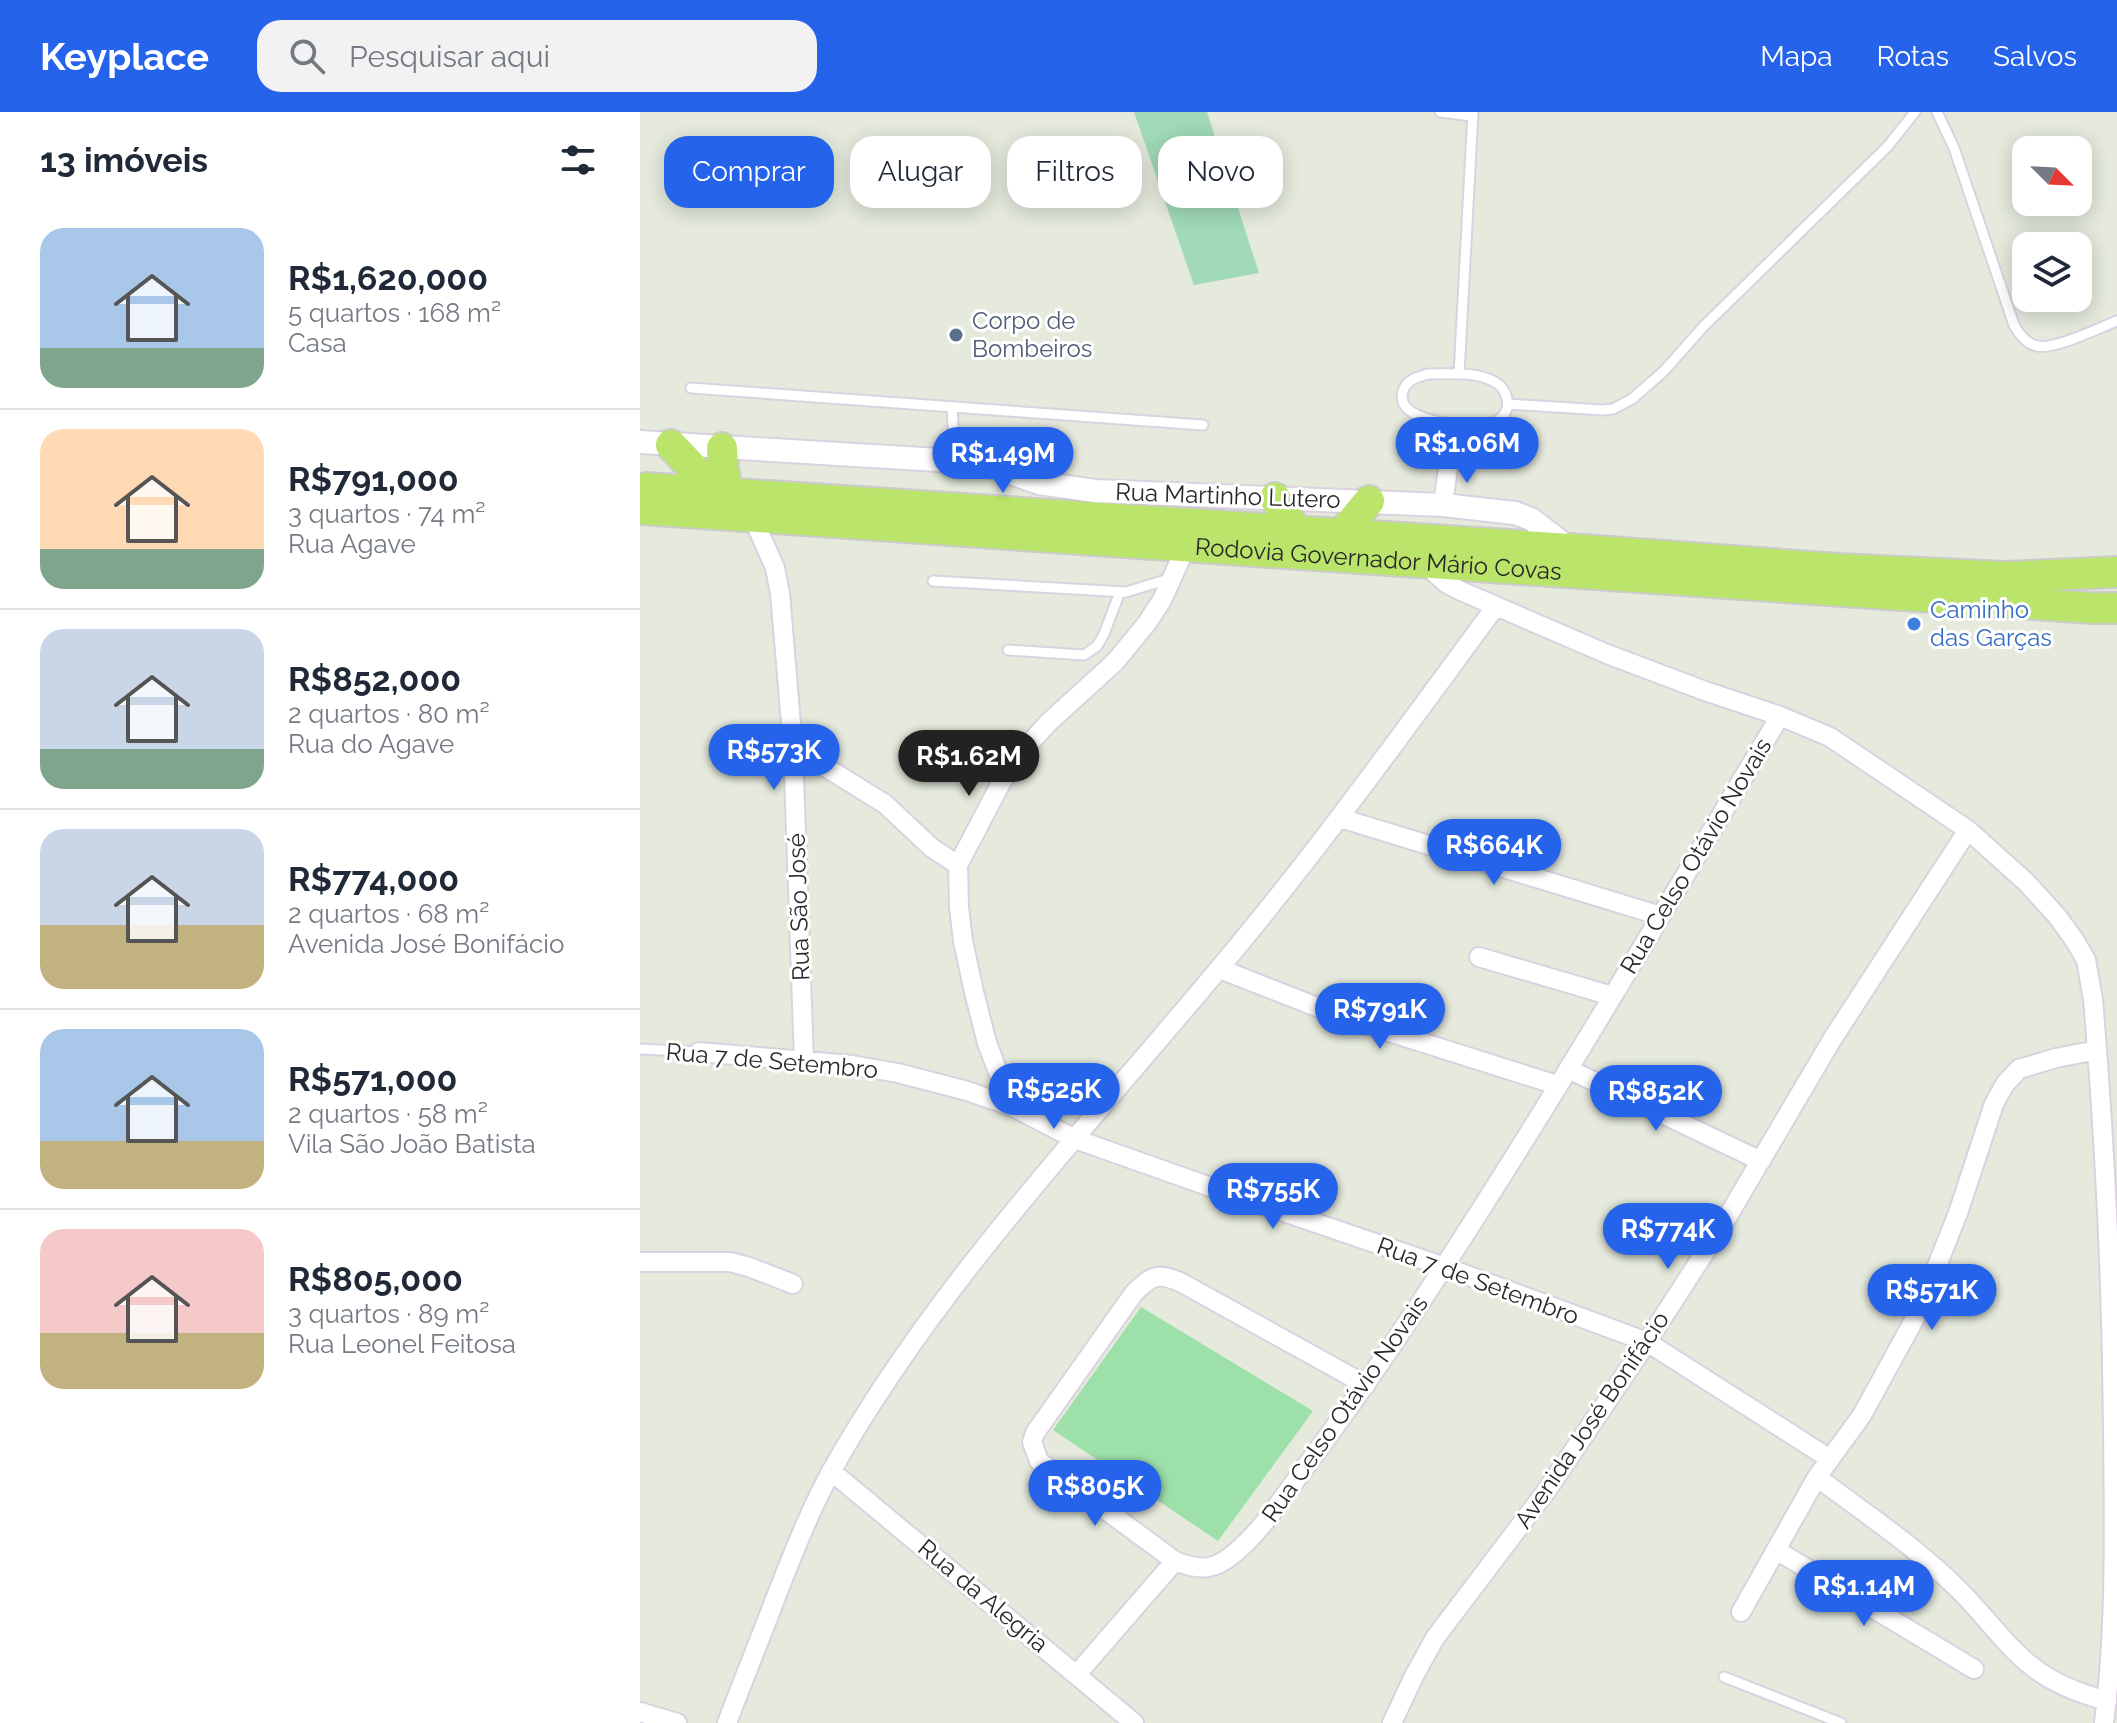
<!DOCTYPE html>
<html lang="pt">
<meta charset="utf-8">
<style>
:root{--surface:#fff;--page:#f2f2f3;--text:#1f2937;--muted:#747a83;--line:#e0e1e3;--accent:#2563eb}
body{margin:0;font-family:Raleway,sans-serif;background:var(--page);color:var(--text);height:100vh;display:flex;flex-direction:column;font-size:30px;white-space:nowrap}
*{box-sizing:border-box;margin:0}
p{font-size:26px;color:var(--muted)}
.icon{flex:none;width:44px;height:44px;fill:none;stroke:currentColor;stroke-width:2;stroke-linecap:round;stroke-linejoin:round}
.map{position:relative;flex:1;overflow:hidden}
.details{display:flex;flex-direction:column;background:var(--surface);width:640px}
.details>*{flex:none}
.banner{position:absolute;left:24px;top:24px;width:760px;height:72px;display:flex;gap:16px}
.needle{width:52px;rotate:114deg}
.buttons{position:absolute;left:1372px;top:24px;display:grid;gap:16px}
.buttons a{display:grid;place-items:center;width:80px;height:80px;border-radius:16px;background:var(--surface);box-shadow:0 4px 20px #0003;font-size:40px}
.price{position:absolute;translate:-50% -68px;padding:0 18px;border-radius:28px;background:var(--accent);color:#fff;font-size:26px;line-height:52px;filter:drop-shadow(0 2px 4px #0008)}
.price::after{content:'';position:absolute;left:50%;top:48px;width:24px;height:18px;margin-left:-12px;background:inherit;clip-path:polygon(0 0,100% 0,50% 100%)}
.price.current{background:#222;color:#fff}
ul{padding:0;list-style:none}
li{display:flex;align-items:center;gap:24px;height:200px;padding:0 40px}
li+li{border-top:2px solid var(--line)}
li span{display:grid;place-items:center;flex:none;width:224px;height:160px;border-radius:24px;color:#555}
li>.icon{margin-inline-start:auto}
span .icon{width:96px;height:96px;fill:#fffc;stroke-width:1}
li b{font-size:34px}
h2{display:flex;justify-content:space-between;align-items:center;height:96px;padding:0 40px;font-size:34px}
.chip{padding:0 28px;border-radius:24px;background:var(--surface);box-shadow:0 4px 20px #0003;font-size:28px;line-height:72px}
.chip.current{background:var(--accent);color:#fff}
header{display:flex;align-items:center;gap:48px;box-sizing:border-box;height:112px;padding:0 40px;background:var(--accent);color:#fff}
header strong{font-size:38px}
nav{display:flex;gap:44px;margin-inline-start:auto;font-size:28px}
.search{width:560px;height:72px;background:var(--page);display:flex;align-items:center;gap:20px;box-sizing:border-box;padding:0 28px;border-radius:24px;color:var(--muted);font-size:30px}
main{display:flex;flex:1;min-height:0}
.map>svg:first-child{display:block}
</style>
<header>
<strong>Keyplace</strong>
<div class="search"><svg class="icon" aria-label="search" viewBox="0 0 24 24"><circle cx="10" cy="10" r="6"/><path d="M15 15l6 6"/></svg>Pesquisar aqui</div>
<nav><a>Mapa</a><a>Rotas</a><a>Salvos</a></nav>
</header>
<main>
<section class="details">
<h2>13 imóveis<svg class="icon" aria-label="filters" viewBox="0 0 24 24"><path d="M4 7h16M4 17h16"/><circle cx="9" cy="7" r="2"/><circle cx="15" cy="17" r="2"/></svg></h2>
<ul>
<li><span style="background:linear-gradient(#a9c7e8 75%,#7fa58c 0)"><svg class="icon" aria-label="home" viewBox="0 0 24 24"><path d="M3 11l9-7 9 7M6 9v11h12V9"/></svg></span><div><b>R$1,620,000</b><p>5 quartos · 168 m²</p><p>Casa</p></div></li>
<li><span style="background:linear-gradient(#ffd9b3 75%,#7fa58c 0)"><svg class="icon" aria-label="home" viewBox="0 0 24 24"><path d="M3 11l9-7 9 7M6 9v11h12V9"/></svg></span><div><b>R$791,000</b><p>3 quartos · 74 m²</p><p>Rua Agave</p></div></li>
<li><span style="background:linear-gradient(#c9d6e8 75%,#7fa58c 0)"><svg class="icon" aria-label="home" viewBox="0 0 24 24"><path d="M3 11l9-7 9 7M6 9v11h12V9"/></svg></span><div><b>R$852,000</b><p>2 quartos · 80 m²</p><p>Rua do Agave</p></div></li>
<li><span style="background:linear-gradient(#c9d6e8 60%,#c2b280 0)"><svg class="icon" aria-label="home" viewBox="0 0 24 24"><path d="M3 11l9-7 9 7M6 9v11h12V9"/></svg></span><div><b>R$774,000</b><p>2 quartos · 68 m²</p><p>Avenida José Bonifácio</p></div></li>
<li><span style="background:linear-gradient(#a9c7e8 70%,#c2b280 0)"><svg class="icon" aria-label="home" viewBox="0 0 24 24"><path d="M3 11l9-7 9 7M6 9v11h12V9"/></svg></span><div><b>R$571,000</b><p>2 quartos · 58 m²</p><p>Vila São João Batista</p></div></li>
<li><span style="background:linear-gradient(#f6c9c9 65%,#c2b280 0)"><svg class="icon" aria-label="home" viewBox="0 0 24 24"><path d="M3 11l9-7 9 7M6 9v11h12V9"/></svg></span><div><b>R$805,000</b><p>3 quartos · 89 m²</p><p>Rua Leonel Feitosa</p></div></li>
</ul>
</section>
<div class="map">
<svg width="1477" height="1611" viewBox="0 0 1477 1611">
<rect width="100%" height="100%" fill="#e5eadd"/>
<path fill="#a0dab8" d="M494,0H567L619,161L554,173Z"/>
<path fill="#9de0a9" d="M501,1195L673,1299L578,1429L413,1318Z"/>
<g fill="none" stroke-linecap="round" stroke-linejoin="round">
<g stroke="#dad2e0" stroke-width="13">
<path id="service" d="M800,0L832,4
M1297,0L1314,36L1374,213C1379,222 1386,232 1397,234C1414,238 1459,216 1477,209
M788,262C808,262 836,259 855,270C867,277 873,295 861,306C855,312 845,313 837,313C818,314 754,309 763,279C767,267 778,265 788,262Z
M819,262L833,0
M51,276L563,313
M868,292L962,298L973,297L992,287L1024,259L1063,215L1248,34L1275,0
M312,295L315,347
M809,348L813,312
M293,469L486,480L532,466
M368,538L444,543L457,534L464,522L480,480
M0,937L59,940
M1084,1565L1201,1611"/>
</g>
<g stroke="#dad2e0" stroke-width="22">
<path id="minor" d="M803,393L809,348
M113,406L135,456L140,481L153,635L164,950
M785,452L806,471L821,479L967,542L1065,579L1140,604L1190,625L1328,718L1386,770L1417,804L1435,829L1446,848L1453,887C1465,1031 1472,1175 1473,1319C1474,1416 1476,1515 1464,1611
M153,635L245,692L292,736L318,753
M700,706L1021,804
M839,845L972,884
M580,857L705,906L917,973
M59,940L212,953L258,961L327,979L371,994L435,1027L582,1079L805,1155L1007,1230L1190,1347
M928,957L1121,1049
M371,994L347,931L334,880L323,829L319,795L318,753L361,671L381,641L408,611L475,550L507,511L522,488L546,435
M0,1150H90L109,1155L153,1172
M191,1359L494,1611
M1177,1365C1224,1401 1275,1434 1317,1476C1344,1502 1365,1534 1394,1556C1416,1573 1441,1582 1467,1589
M1136,1438L1334,1557
M535,1449L399,1349L392,1330L395,1321L494,1181C512,1163 518,1160 542,1171L726,1273
M1101,1500L1177,1365L1222,1303L1279,1199L1318,1101L1354,992L1365,972L1379,957L1416,946L1457,938
M437,1562L535,1449C561,1459 574,1459 596,1440C622,1418 641,1388 661,1361C695,1315 728,1270 759,1223C894,1021 1016,812 1140,604
M0,1600L37,1611
M87,1611C104,1566 122,1522 139,1477C155,1437 171,1396 192,1358C294,1176 444,1019 577,859C676,742 765,617 856,494
M752,1611L774,1564L795,1526L907,1378L1007,1230L1085,1109L1193,926L1328,718"/>
</g>
<g stroke="#dad2e0" stroke-width="26">
<path id="tertiary" d="M0,330L315,349L357,356L399,371L455,379L803,393L875,401L891,407L930,437"/>
</g>
<g stroke="#ccc" stroke-width="34">
<g id="trunk">
<path d="M31,333L77,381"/>
<path d="M82,336L83,357L88,382"/>
<path d="M6,376L930,437L1199,457L1366,465L1477,460"/>
<path d="M635,386L657,420"/>
<path id="s1" d="M0,397L1452,496H1477"/>
<path d="M701,423L729,389"/>
</g>
</g>
<use href="#service" stroke="#fff" stroke-width="9"/>
<use href="#minor" stroke="#fff" stroke-width="18"/>
<use href="#tertiary" stroke="#fff" stroke-width="22"/>
<use href="#trunk" stroke="#bae46a" stroke-width="30"/>
</g>
<circle fill="#5c6f8a" stroke="#fff" stroke-width="3" cx="316" cy="223" r="8"/>
<circle fill="#3f7fe0" stroke="#fff" stroke-width="3" cx="1274" cy="512" r="8"/>
<g text-anchor="middle" stroke-width="6" stroke-linejoin="round" paint-order="stroke">
<g font-size="24" fill="#4e5e75" stroke="#fff" text-anchor="start">
<text x="332" y="217">Corpo de<tspan x="332" dy="28">Bombeiros</tspan></text>
</g>
<g font-size="24" fill="#292929" stroke="#fff">
<text transform="translate(588 384) rotate(2)" y="8">Rua Martinho Lutero</text>
<text dy="8" stroke="none"><textPath href="#s1" startOffset="740">Rodovia Governador Mário Covas</textPath></text>
<text transform="translate(1056 744) rotate(-59)" y="8">Rua Celso Otávio Novais</text>
<text transform="translate(159 795) rotate(-92)" y="8">Rua São José</text>
<text transform="translate(132 949) rotate(5)" y="8">Rua 7 de Setembro</text>
<text transform="translate(838 1169) rotate(20)" y="8">Rua 7 de Setembro</text>
<text transform="translate(705 1297) rotate(-55)" y="8">Rua Celso Otávio Novais</text>
<text transform="translate(952 1308) rotate(-56)" y="8">Avenida José Bonifácio</text>
<text transform="translate(343 1484) rotate(40)" y="8">Rua da Alegria</text>
</g>
<g font-size="24" fill="#366cbe" stroke="#fff" text-anchor="start">
<text x="1290" y="506">Caminho<tspan x="1290" dy="28">das Garças</tspan></text>
</g>
</g>
</svg>
<div class="buttons">
<a><svg class="needle" viewBox="-14 -14 28 28"><path d="M0-13l5 13h-10z" fill="#e53935"/><path d="M0 13l5-13h-10z" fill="#747a83"/></svg></a>
<a><svg class="icon" aria-label="layers" viewBox="0 0 24 24"><path d="M12 4l9 5-9 5-9-5zM3 14l9 5 9-5"/></svg></a>
</div>
<b class="price" style="left:827px;top:373px">R$1.06M</b>
<b class="price" style="left:363px;top:383px">R$1.49M</b>
<b class="price" style="left:134px;top:680px">R$573K</b>
<b class="price current" style="left:329px;top:686px">R$1.62M</b>
<b class="price" style="left:854px;top:775px">R$664K</b>
<b class="price" style="left:740px;top:939px">R$791K</b>
<b class="price" style="left:414px;top:1019px">R$525K</b>
<b class="price" style="left:1016px;top:1021px">R$852K</b>
<b class="price" style="left:633px;top:1119px">R$755K</b>
<b class="price" style="left:1028px;top:1159px">R$774K</b>
<b class="price" style="left:1292px;top:1220px">R$571K</b>
<b class="price" style="left:455px;top:1416px">R$805K</b>
<b class="price" style="left:1224px;top:1516px">R$1.14M</b>
<div class="banner">
<a class="chip current">Comprar</a>
<a class="chip">Alugar</a>
<a class="chip">Filtros</a>
<a class="chip">Novo</a>
</div>
</div>
</main>
